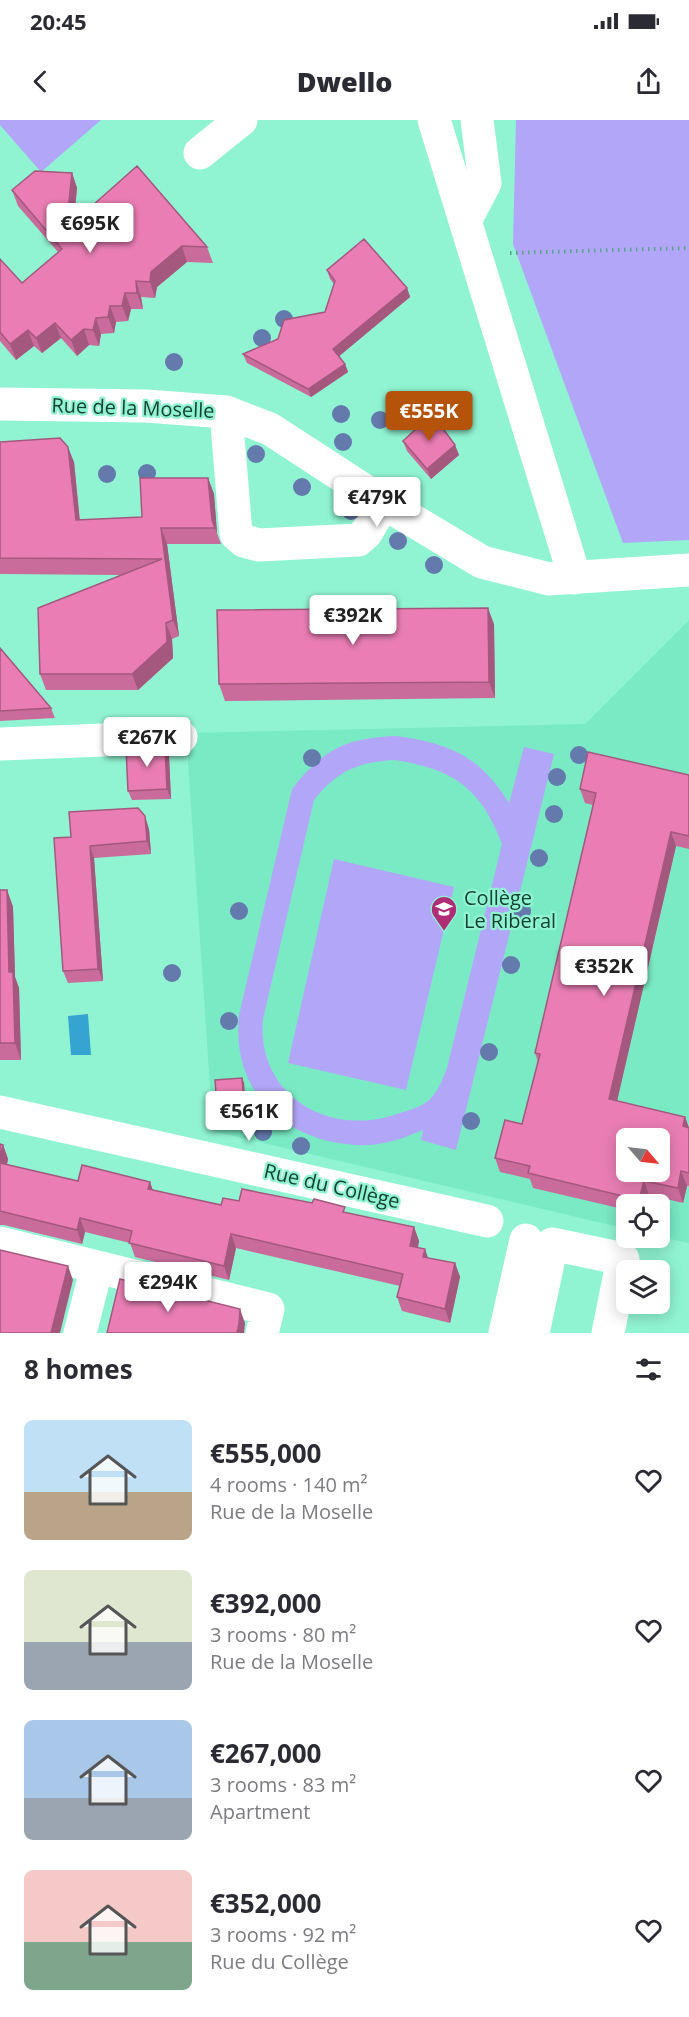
<!DOCTYPE html>
<meta charset="utf-8">
<style>
:root{--surface:#fff;--page:#f7f7f7;--text:#2b2b33;--muted:#7c7c81;--accent:#b45309}
body{margin:0;font-family:"Open Sans",sans-serif;background:var(--page);color:var(--text);height:100vh;display:flex;flex-direction:column;font-size:22px;white-space:nowrap}
*{box-sizing:border-box;margin:0}
p{font-size:20px;color:var(--muted)}
.icon{flex:none;width:33px;height:33px;fill:none;stroke:currentColor;stroke-width:2;stroke-linecap:round;stroke-linejoin:round}
.map{position:relative;height:1213px;overflow:hidden}
.side{display:flex;flex-direction:column;background:var(--surface);flex:1}
.side>*{flex:none}
.needle{width:39px;rotate:118deg}
.buttons{position:absolute;left:616px;top:1008px;display:grid;gap:12px}
.buttons a{display:grid;place-items:center;width:54px;height:54px;border-radius:9px;background:var(--surface);box-shadow:0 3px 15px #0003;font-size:30px}
.price{position:absolute;translate:-50% -51px;padding:0 14px;border-radius:6px;background:#fff;color:#222;font-size:20px;line-height:39px;filter:drop-shadow(0 2px 3px #0008)}
.price::after{content:'';position:absolute;left:50%;top:36px;width:18px;height:14px;margin-left:-9px;background:inherit;clip-path:polygon(0 0,100% 0,50% 100%)}
.price.active{background:var(--accent);color:#fff}
ul{padding:0;list-style:none}
li{display:flex;align-items:center;gap:18px;height:150px;padding:0 24px}
li span{display:grid;place-items:center;flex:none;width:168px;height:120px;border-radius:9px;color:#555}
li>.icon{margin-inline-start:auto}
span .icon{width:72px;height:72px;fill:#fffc;stroke-width:1}
li b{font-size:26px}
h2{display:flex;justify-content:space-between;align-items:center;height:72px;padding:0 24px;font-size:26px}
.status{display:flex;justify-content:space-between;align-items:center;height:42px;padding:0 30px;background:var(--surface);direction:ltr}
.status svg{height:16px;fill:currentColor}
header{display:flex;justify-content:space-between;align-items:center;height:78px;padding:0 24px;background:var(--surface);font-size:27px;font-weight:800}
.map>svg:first-child{display:block}
</style>
<div class="status"><b>20:45</b><svg viewBox="0 0 49 12"><path d="M0 12V9h3v3zM5 12V6h3v6zM10 12V3h3v9zM15 12V0h3v12zM26 1h20v11H26zM47 4h2v5h-2z"/></svg></div>
<header><svg class="icon" aria-label="back" viewBox="0 0 24 24"><path d="M15 5l-7 7 7 7"/></svg>Dwello<svg class="icon" aria-label="share" viewBox="0 0 24 24"><path d="M12 15V3M7 8l5-5 5 5M5 13v7h14v-7"/></svg></header>
<div class="map">
<svg width="689" height="1213" viewBox="0 0 689 1213">
<rect width="100%" height="100%" fill="#90f4d2"/>
<path fill="#7aeac5" fill-rule="evenodd" d="M689,500V1123L660,1117V1084H627V1109L213,1011L186,613L585,604ZM627,1018H660V1052H627Z"/>
<path fill="#b2a6f8" fill-rule="evenodd" d="M0,0H101L41,52L0,5Z
M516,0H689V420L623,423L513,124Z
M396,616C449,623 480,636 509,683L524,627L554,634L456,1030L421,1020L423,1010C410,1015 397,1021 383,1023C367,1027 349,1025 333,1022C269,1009 232,959 239,895L292,669C323,629 346,618 396,616ZM395,640C453,649 481,668 502,724L447,948C443,958 439,969 432,977C425,986 410,990 400,993C331,1019 256,976 263,899L314,680C337,651 358,642 395,640Z
M334,739L454,767L406,970L288,943Z"/>
<path fill="#36a4d1" d="M88,894L91,935H71L68,896Z"/>
<g fill="none" stroke-linecap="round" stroke-linejoin="round">
<path stroke="#59a48b" stroke-width="4" stroke-dasharray="1.5 4.5" stroke-linecap="butt" d="M510,133L689,128"/>
<path stroke="#fff" stroke-width="33" d="M434,0L575,458
M200,33L241,0
M465,101L485,63L477,0
M0,284L146,286L226,292L270,309L384,383L482,442L549,459L689,450
M226,292L236,414L244,421L259,425L358,420L366,413L384,383
M0,624L181,617
M0,992L487,1101
M0,1123L268,1189L262,1213
M80,1213L97,1147
M505,1213L526,1120
M533,1213L552,1124L623,1139L608,1213"/>
</g>
<g fill="#6479ac">
<circle cx="284" cy="199" r="9"/>
<circle cx="262" cy="218" r="9"/>
<circle cx="174" cy="242" r="9"/>
<circle cx="341" cy="294" r="9"/>
<circle cx="380" cy="300" r="9"/>
<circle cx="343" cy="322" r="9"/>
<circle cx="256" cy="334" r="9"/>
<circle cx="147" cy="353" r="9"/>
<circle cx="107" cy="354" r="9"/>
<circle cx="302" cy="367" r="9"/>
<circle cx="351" cy="391" r="9"/>
<circle cx="398" cy="421" r="9"/>
<circle cx="434" cy="445" r="9"/>
<circle cx="579" cy="635" r="9"/>
<circle cx="312" cy="638" r="9"/>
<circle cx="557" cy="657" r="9"/>
<circle cx="554" cy="694" r="9"/>
<circle cx="539" cy="738" r="9"/>
<circle cx="239" cy="791" r="9"/>
<circle cx="522" cy="791" r="9"/>
<circle cx="511" cy="845" r="9"/>
<circle cx="172" cy="853" r="9"/>
<circle cx="229" cy="901" r="9"/>
<circle cx="489" cy="932" r="9"/>
<circle cx="471" cy="1001" r="9"/>
<circle cx="263" cy="1012" r="9"/>
<circle cx="301" cy="1026" r="9"/>
</g>
<path fill="#c96c9b" d="M72,53L77,68L74,102L207,127L213,143L187,142L157,167L155,178L141,177L143,189H131L128,201L116,202L114,213L101,214L99,226L89,225L77,236L61,218L42,233L34,226L16,240L0,221V139L22,163L58,132L18,86L12,70Z
M327,150L407,168L410,177L339,236L345,244L348,252L311,277L247,243L243,234L278,219L325,192L334,164L330,159Z
M403,321L455,325L459,335L431,359L407,331Z
M0,322L74,342L80,400L142,397L208,358L214,374L217,413L221,424H167L179,516L172,519L173,538L138,570H46L40,554L122,455L0,454Z
M494,504L495,578L225,581L219,564Z
M0,528L51,588L55,598L0,601Z
M165,626L169,636L171,679L132,680L128,671Z
M689,655V729L676,726L617,981L685,997L689,1008V1066H687L683,1083L649,1075L647,1084H627V1090L533,1068L530,1059L500,1052L495,1038L522,1004L538,942L535,933L593,685L585,683L580,669Z
M149,709L151,734L94,738L103,861L68,863L63,851L71,717Z
M0,770H7L13,787L15,857L19,868L21,940H0Z
M242,958L244,963L247,1005L220,1006L218,1001Z
M0,1024L3,1025L8,1039L7,1045L78,1061L152,1070L221,1085L239,1081L347,1093L414,1107L419,1121L418,1128L428,1138L455,1143L460,1157L450,1203L402,1191L397,1177L400,1166L236,1128L229,1160L135,1137L130,1123L85,1112L82,1124L4,1105H0Z"/>
<path fill="#a4587e" d="M72,53L77,68L71,125L66,109Z
M182,126L187,142L157,167L155,178L150,162L151,152Z
M136,161L141,177L143,189L137,173Z
M407,168L410,177L337,238L333,229Z
M125,173L131,189L128,201L122,186Z
M110,186L116,202L114,213L108,197Z
M96,198L101,214L99,226L93,210Z
M55,203L61,218L42,233L36,218Z
M84,209L89,225L77,236L71,220Z
M28,210L34,226L16,240L10,224Z
M345,244L348,252L311,277L308,269Z
M455,325L459,335L431,359L427,349Z
M68,327L74,342L81,416L76,400Z
M208,358L214,374L217,413L212,400Z
M161,408L167,424L179,516L173,500Z
M488,488L494,504L495,578L489,562Z
M166,503L172,519L173,538L138,570L132,554Z
M165,626L169,636L171,679L167,669Z
M145,696L149,709L151,734L147,721Z
M671,712L676,726L614,994L609,979Z
M90,726L94,738L103,861L98,849Z
M7,770L13,787L15,857L19,868L21,940L15,923L9,852Z
M242,958L244,963L247,1005L245,1000Z
M685,997L689,1008L683,1006Z
M3,1025L8,1039L4,1057L0,1046V1038Z
M681,1051L687,1066L683,1083L678,1068Z
M644,1061L649,1075L647,1084H640L639,1080Z
M150,1062L155,1076L148,1069Z
M80,1098L85,1112L82,1124L77,1110Z
M414,1107L419,1121L415,1140L410,1126Z
M231,1114L236,1128L229,1160L224,1146Z
M425,1129L430,1143L423,1137Z
M455,1143L460,1157L450,1203L445,1189Z
M68,1146L73,1160L60,1213H51Z
M240,1189L245,1203L244,1213H237Z"/>
<path fill="#ea7eb4" stroke="#a4587e" stroke-width="1.5" fill-rule="evenodd" d="M137,46L207,127L182,126L151,152L150,162L136,161L137,173H125L122,186H110L108,197L96,198L93,210L84,209L71,220L55,203L36,218L28,210L10,224L0,212V139L22,163L62,129L12,70L35,51L72,53L66,109Z
M364,119L407,168L333,229L345,244L308,269L243,234L278,219L284,200L325,192L335,161L327,150Z
M432,294L455,325L427,349L403,321Z
M60,318L68,327L76,400L142,397L140,358H208L212,400L215,408H161L173,500L166,503L167,522L132,554H40L38,488L162,439L0,438V322Z
M488,488L489,562L219,564L217,490Z
M0,528L51,588L0,591Z
M165,626L167,669L128,671L126,628Z
M588,632L689,655V716L671,712L609,979L685,997L683,1006L689,1008V1053L681,1051L678,1068L644,1061L639,1080L528,1053L530,1046L495,1038L505,1000L522,1004L540,934L535,933L596,673L580,669ZM627,1018H660V1052H627Z
M138,688L145,696L147,721L90,726L98,849L63,851L54,718L71,717L69,692Z
M0,770H7L9,852H13L15,923H0Z
M242,958L245,1000L218,1001L215,960Z
M0,1024L3,1025L0,1038Z
M0,1043L78,1061L82,1045L150,1062L148,1069L221,1085L223,1078L239,1081L242,1069L312,1083L314,1079L345,1087L343,1092L414,1107L410,1126L425,1129L423,1137L455,1143L445,1189L397,1177L403,1154L231,1114L224,1146L129,1123L132,1111L80,1098L77,1110L0,1091Z
M0,1130L68,1146L51,1213H0Z
M120,1159L240,1189L239,1204L237,1213H107Z"/>
<defs>
<g id="school-pin" transform="scale(1.35)"><path d="M0 17L-7.5 6A9.5 9.5 0 1 1 7.5 6Z" fill="#af2d77" stroke="#90f4d2"/><path d="M0-5L7-2L0 1L-7-2ZM-4 1L0 2.5L4 1V4Q0 6-4 4Z" fill="#fff"/></g>
</defs>
<g fill-rule="evenodd">
<use href="#school-pin" x="444" y="789"/>
</g>
<g text-anchor="middle" stroke-width="4.5" stroke-linejoin="round" paint-order="stroke">
<g font-size="20" fill="#153f32" stroke="#90f4d2">
<text transform="translate(133 288) rotate(2)" y="7">Rue de la Moselle</text>
<text transform="translate(332 1066) rotate(13)" y="7">Rue du Collège</text>
</g>
<g font-size="20" fill="#153f32" stroke="#90f4d2" text-anchor="start">
<text x="464" y="785">Collège<tspan x="464" dy="23">Le Riberal</tspan></text>
</g>
</g>
</svg>
<div class="buttons">
<a><svg class="needle" viewBox="-14 -14 28 28"><path d="M0-13l5 13h-10z" fill="#e53935"/><path d="M0 13l5-13h-10z" fill="#7c7c81"/></svg></a>
<a><svg class="icon" aria-label="locate" viewBox="0 0 24 24"><circle cx="12" cy="12" r="6"/><path d="M12 2v4M12 18v4M2 12h4M18 12h4"/></svg></a>
<a><svg class="icon" aria-label="layers" viewBox="0 0 24 24"><path d="M12 4l9 5-9 5-9-5zM3 14l9 5 9-5"/></svg></a>
</div>
<b class="price" style="left:90px;top:134px">€695K</b>
<b class="price active" style="left:429px;top:322px">€555K</b>
<b class="price" style="left:377px;top:408px">€479K</b>
<b class="price" style="left:353px;top:526px">€392K</b>
<b class="price" style="left:147px;top:648px">€267K</b>
<b class="price" style="left:604px;top:877px">€352K</b>
<b class="price" style="left:249px;top:1022px">€561K</b>
<b class="price" style="left:168px;top:1193px">€294K</b>
</div>
<section class="side">
<h2>8 homes<svg class="icon" aria-label="filters" viewBox="0 0 24 24"><path d="M4 7h16M4 17h16"/><circle cx="9" cy="7" r="2"/><circle cx="15" cy="17" r="2"/></svg></h2>
<ul>
<li><span style="background:linear-gradient(#bfe0f5 60%,#b9a48a 0)"><svg class="icon" aria-label="home" viewBox="0 0 24 24"><path d="M3 11l9-7 9 7M6 9v11h12V9"/></svg></span><div><b>€555,000</b><p>4 rooms · 140 m²</p><p>Rue de la Moselle</p></div><svg class="icon" aria-label="heart" viewBox="0 0 24 24"><path d="M12 20l-8-8c-3-5 5-10 8-4 3-6 11-1 8 4z"/></svg></li>
<li><span style="background:linear-gradient(#dfe7d0 60%,#9aa5b1 0)"><svg class="icon" aria-label="home" viewBox="0 0 24 24"><path d="M3 11l9-7 9 7M6 9v11h12V9"/></svg></span><div><b>€392,000</b><p>3 rooms · 80 m²</p><p>Rue de la Moselle</p></div><svg class="icon" aria-label="heart" viewBox="0 0 24 24"><path d="M12 20l-8-8c-3-5 5-10 8-4 3-6 11-1 8 4z"/></svg></li>
<li><span style="background:linear-gradient(#a9c7e8 65%,#9aa5b1 0)"><svg class="icon" aria-label="home" viewBox="0 0 24 24"><path d="M3 11l9-7 9 7M6 9v11h12V9"/></svg></span><div><b>€267,000</b><p>3 rooms · 83 m²</p><p>Apartment</p></div><svg class="icon" aria-label="heart" viewBox="0 0 24 24"><path d="M12 20l-8-8c-3-5 5-10 8-4 3-6 11-1 8 4z"/></svg></li>
<li><span style="background:linear-gradient(#f6c9c9 60%,#7fa58c 0)"><svg class="icon" aria-label="home" viewBox="0 0 24 24"><path d="M3 11l9-7 9 7M6 9v11h12V9"/></svg></span><div><b>€352,000</b><p>3 rooms · 92 m²</p><p>Rue du Collège</p></div><svg class="icon" aria-label="heart" viewBox="0 0 24 24"><path d="M12 20l-8-8c-3-5 5-10 8-4 3-6 11-1 8 4z"/></svg></li>
</ul>
</section>
